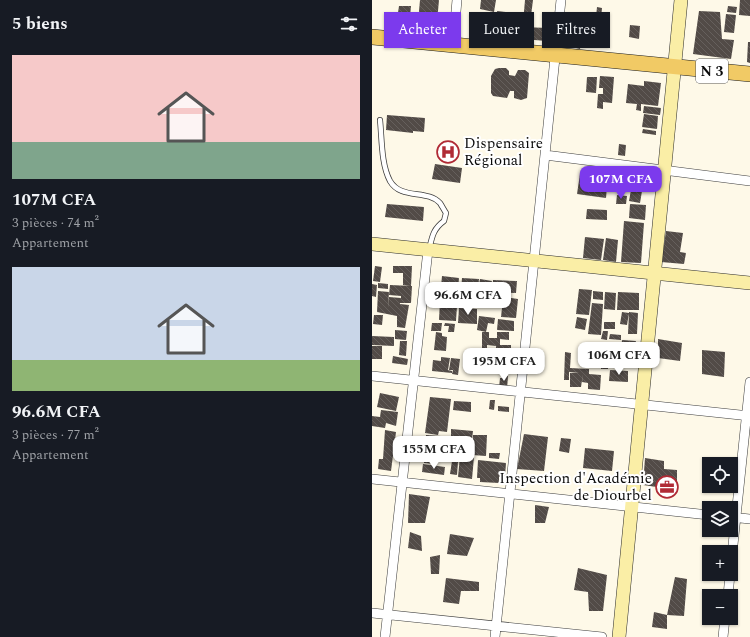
<!DOCTYPE html>
<html lang="fr">
<meta charset="utf-8">
<style>
:root{--surface:#171b24;--page:#20242c;--text:#f1f3f6;--muted:#9ea1a6;--accent:#7c3aed}
body{margin:0;font-family:Spectral,serif;background:var(--page);color:var(--text);height:100vh;display:flex;flex-direction:column;font-size:15px;white-space:nowrap}
*{box-sizing:border-box;margin:0}
p{font-size:13px;color:var(--muted)}
.icon{flex:none;width:22px;height:22px;fill:none;stroke:currentColor;stroke-width:2;stroke-linecap:round;stroke-linejoin:round}
.map{position:relative;flex:1;overflow:hidden}
.side{display:flex;flex-direction:column;background:var(--surface);width:372px}
.side>*{flex:none}
.banner{position:absolute;left:12px;top:12px;width:306px;height:36px;display:flex;gap:8px}
.fabs{position:absolute;left:330px;top:457px;display:grid;gap:8px}
.fabs a{display:grid;place-items:center;width:36px;height:36px;border-radius:0px;background:var(--surface);box-shadow:0 1px 3px #0004;font-size:20px}
.price{position:absolute;translate:-50% -34px;padding:0 9px;border-radius:8px;background:#fff;color:#222;font-size:13px;line-height:26px;filter:drop-shadow(0 1px 2px #0008)}
.price::after{content:'';position:absolute;left:50%;top:24px;width:12px;height:9px;margin-left:-6px;background:inherit;clip-path:polygon(0 0,100% 0,50% 100%)}
.price.selected{background:var(--accent);color:#fff}
ul{padding:0;list-style:none}
li{display:grid;align-content:center;gap:8px;height:212px;padding:0 12px}
li span{display:grid;place-items:center;height:124px;border-radius:0px;color:#555}
li>.icon{margin-inline-start:auto}
span .icon{width:72px;height:72px;fill:#fffc;stroke-width:1}
li b{font-size:17px}
h2{display:flex;justify-content:space-between;align-items:center;height:48px;padding:0 12px;font-size:17px}
.chip{padding:0 14px;border-radius:0px;background:var(--surface);box-shadow:0 1px 3px #0004;font-size:14px;line-height:36px}
.chip.selected{background:var(--accent);color:#fff}
main{display:flex;flex:1;min-height:0}
.map>svg:first-child{display:block}
</style>
<main>
<section class="side">
<h2>5 biens<svg class="icon" aria-label="filters" viewBox="0 0 24 24"><path d="M4 7h16M4 17h16"/><circle cx="9" cy="7" r="2"/><circle cx="15" cy="17" r="2"/></svg></h2>
<ul>
<li><span style="background:linear-gradient(#f6c9c9 70%,#7fa58c 0)"><svg class="icon" aria-label="home" viewBox="0 0 24 24"><path d="M3 11l9-7 9 7M6 9v11h12V9"/></svg></span><div><b>107M CFA</b><p>3 pièces · 74 m²</p><p>Appartement</p></div></li>
<li><span style="background:linear-gradient(#c9d6e8 75%,#8fb573 0)"><svg class="icon" aria-label="home" viewBox="0 0 24 24"><path d="M3 11l9-7 9 7M6 9v11h12V9"/></svg></span><div><b>96.6M CFA</b><p>3 pièces · 77 m²</p><p>Appartement</p></div></li>
</ul>
</section>
<div class="map">
<svg width="378" height="637" viewBox="0 0 378 637">
<defs>
<pattern id="building-back-hatch" width="6" height="6" patternUnits="userSpaceOnUse"><rect width="6" height="6" fill="#524b47"/><path d="M-1 5l2 2M0 0l6 6M5-1l2 2" fill="none" stroke="#66605d"/></pattern>
</defs>
<rect width="100%" height="100%" fill="#fef9e8"/>
<path fill="url(#building-back-hatch)" d="M48,0H67L65,22H46Z
M109,0H124L122,12L108,9Z
M153,0H161L158,24L151,23Z
M368,0H378V16L367,15Z
M27,6H39L37,27L24,26Z
M356,6L365,7L364,13L355,12Z
M225,7L230,8L228,29L216,27L217,17H224Z
M125,11L150,14L148,38L101,34L97,29L99,14L125,15Z
M327,11L348,12L350,39L362,40L359,59L321,54Z
M354,14L364,15L362,33L352,32Z
M258,25L268,26L267,39L257,37Z
M151,27L176,28L175,41L150,39Z
M201,36L210,37L208,49L199,47Z
M224,41L234,42L233,47L224,46Z
M376,42H378V63L375,62Z
M127,68H134L137,71V75L143,76L146,70H153L157,73L155,98L149,100L142,98V91H138L135,98L121,96L119,93V76L123,69Z
M228,76L242,77L240,103L231,102V109L225,108L226,94H231V88H227Z
M215,77H225L224,93L214,92Z
M272,81L289,83L286,106L269,104V111L264,110L265,104L254,103L256,84L272,86Z
M272,106L289,108L288,115L271,113Z
M272,114L286,116L285,129L270,127Z
M15,115L53,118L52,132L41,131V133L14,130Z
M271,129L284,131V135L270,133Z
M247,144L254,145L253,156L246,155Z
M63,164L90,168L88,183L60,179Z
M208,174L225,175L224,186L235,187L234,198L205,194Z
M238,179L259,180V188L238,187Z
M259,190L270,191L268,203L257,201Z
M245,195L255,196L254,204H244Z
M15,204L52,207L51,221L13,217Z
M258,204L274,205L273,220L257,218Z
M215,209L235,210V220L214,219Z
M252,221L272,223L269,263L249,262Z
M294,231L311,233L308,252L314,253L312,264L289,262L290,245H292Z
M213,237L232,239L229,260L211,258Z
M234,238L246,240L244,262L231,260Z
M3,266L10,267L8,282L1,281Z
M21,266H40L39,286L31,285V273H21Z
M70,276L87,278L85,300L68,298Z
M90,278L107,279L106,291L89,290Z
M108,279L120,281L119,286L107,284Z
M121,280L145,281L144,293L121,292Z
M6,283L16,284V289L6,288Z
M0,284L5,285L4,297L0,296Z
M18,285L40,286L39,303H28V304L37,305L33,328L25,327V316L5,312L6,291L17,292L16,308L17,297L29,298V296L17,295Z
M207,289L220,290L217,315L204,314Z
M221,291L231,292V300L221,299Z
M233,292L244,293L243,310L232,309Z
M246,292L267,293V310H245Z
M126,296L146,299L144,318L129,317L130,308L125,307Z
M68,300L79,301V305L85,306L84,321L67,320Z
M220,303L231,304L229,335L216,334Z
M87,308L105,309V324L86,323Z
M250,312L257,313L255,325L248,324Z
M257,312L266,313L265,334H256Z
M2,315H11L10,325L1,324Z
M107,316L123,318L122,324L116,323L114,332L105,330Z
M205,317L215,319L213,330L203,328Z
M126,319L142,321V331L125,330Z
M232,322H243V329H232Z
M60,323H70L69,331H59Z
M73,323L83,324L82,332H76L77,326H72Z
M23,330L35,331L34,340L23,339Z
M231,331H236L235,340L229,339Z
M64,332L70,333V336L75,337L74,351L62,350Z
M110,332H117V338H125V332H137V340L128,339V345H139V359H129V353H124V346L115,345V348H110Z
M238,334L249,335V340L237,339Z
M0,336L22,337V346L0,345Z
M286,339L310,343L308,361L286,358Z
M250,340L264,341L262,363L248,362Z
M28,341H35L34,356L27,355Z
M230,343L236,344L235,354L230,353Z
M0,346H10V359H0Z
M330,350L353,352L352,377L330,374Z
M193,352L199,353L198,368L217,369V374L229,375L228,390L216,389V383L210,382L211,374L209,387H198V373H207L197,372V380H192Z
M21,356L36,359L35,365L20,363Z
M107,356L138,362L136,374L105,368Z
M69,357L78,358L76,370L80,371V373L60,371L61,360L69,361Z
M79,358L88,359L86,375L80,374L81,370H77Z
M229,362H236V369H229Z
M238,370L256,371V382L237,381Z
M131,375L136,376L135,389L127,388L128,378H131Z
M8,393L27,397L24,411L5,407Z
M58,397L79,399L75,432L67,431L66,435L53,433Z
M118,400H123L122,410L117,409Z
M82,401L99,402V412L81,410Z
M126,406L137,407V412L126,411Z
M9,410L26,412L24,426L14,423L13,428L0,426V416L8,417Z
M79,429L101,431L100,439L79,437Z
M13,430L24,432L19,471L6,469L7,459H11Z
M152,434L176,437L172,471L145,469Z
M54,435L69,436L68,442H61L60,449L53,448Z
M101,435H115L114,456L100,455Z
M70,437L79,439L76,458L67,457Z
M189,438L199,439L197,453L187,451Z
M213,448L242,451L240,471L211,468Z
M79,449L88,450L86,460L78,458Z
M52,450L64,451L63,464L52,463Z
M117,453H128L127,459L117,458Z
M88,456L102,457L100,479L86,477Z
M273,458L292,461V469L305,470V490L271,485Z
M106,460L134,463L133,477H127V483L108,482V478H105Z
M80,461L86,462L85,475L78,474Z
M51,464L73,467L72,475L50,472Z
M37,494L58,497L53,523H36Z
M163,505L177,507L173,523H163Z
M38,532L49,536L50,551L36,548Z
M78,534L102,538L95,556L75,554Z
M68,555L67,574H59L58,557Z
M206,568L235,575L231,611H217L216,592L202,590Z
M303,577L315,579L312,616L295,615V629L280,627L282,612L295,615Z
M74,578L107,582V591H89L87,604L71,602Z"/>
<g fill="none" stroke-linecap="round" stroke-linejoin="round">
<g stroke="#3d3d3d" stroke-width="6">
<path id="lane" d="M8,120C10,139 9,164 18,181C29,200 55,189 68,203C70,206 72,210 74,213L72,221C61,229 60,237 57,250"/>
</g>
<g stroke="#3d3d3d" stroke-width="10">
<path id="street" d="M81,45L85,0
M173,155L378,181
M0,376L378,416
M0,479L337,515
M359,517L378,519
M359,564L378,382
M356,596L358,574
M0,613L230,637
M13,637L56,250
M123,637L189,0
M351,637L353,618"/>
</g>
<g stroke="#2c2c2c" stroke-width="14">
<path id="secondary" d="M0,244L378,283
M247,637L309,0"/>
</g>
<g stroke="#1b1b1b" stroke-width="16">
<path id="primary" d="M0,37L378,74"/>
</g>
<use href="#lane" stroke="#fff" stroke-width="4.5"/>
<use href="#street" stroke="#fff" stroke-width="9"/>
<use href="#secondary" stroke="#faeea6" stroke-width="13"/>
<use href="#primary" stroke="#f1ca65" stroke-width="15"/>
</g>
<defs>
<g id="hospital-ring" transform="scale(1.15)"><circle r="9.5" fill="#fff" stroke="#b02b35" stroke-width="1.5"/><path d="M-5-5h3v3.5h4V-5h3V5h-3V1.5h-4V5h-3Z" fill="#b02b35"/></g>
<g id="office-ring" transform="scale(1.15)"><circle r="9.5" fill="#fff" stroke="#b02b35" stroke-width="1.5"/><path d="M-6-3h4V-5.5h4V-3h4V5H-6ZM-1-4.5V-3h2v-1.5ZM-6 0V1H6V0Z" fill="#b02b35"/></g>
</defs>
<g fill-rule="evenodd">
<use href="#hospital-ring" x="76" y="152"/>
<use href="#office-ring" x="295" y="487"/>
</g>
<g text-anchor="middle" stroke-width="4" stroke-linejoin="round" paint-order="stroke">
<rect fill="#fff" stroke="#545454" stroke-width="1" x="324" y="59" width="32" height="24" rx="3"/>
<g font-size="14" font-weight="bold" fill="#0a0a0a">
<text x="340" y="76">N 3</text>
</g>
<g font-size="15" fill="#0a0a0a" stroke="#fff" text-anchor="start">
<text x="92" y="148">Dispensaire<tspan x="92" dy="17">Régional</tspan></text>
<text x="280" y="483" text-anchor="end">Inspection d'Académie<tspan x="280" dy="17">de Diourbel</tspan></text>
</g>
</g>
</svg>
<div class="fabs">
<a><svg class="icon" aria-label="locate" viewBox="0 0 24 24"><circle cx="12" cy="12" r="6"/><path d="M12 2v4M12 18v4M2 12h4M18 12h4"/></svg></a>
<a><svg class="icon" aria-label="layers" viewBox="0 0 24 24"><path d="M12 4l9 5-9 5-9-5zM3 14l9 5 9-5"/></svg></a>
<a>+</a>
<a>−</a>
</div>
<b class="price selected" style="left:249px;top:200px">107M CFA</b>
<b class="price" style="left:96px;top:316px">96.6M CFA</b>
<b class="price" style="left:247px;top:376px">106M CFA</b>
<b class="price" style="left:132px;top:382px">195M CFA</b>
<b class="price" style="left:62px;top:470px">155M CFA</b>
<div class="banner">
<a class="chip selected">Acheter</a>
<a class="chip">Louer</a>
<a class="chip">Filtres</a>
</div>
</div>
</main>
